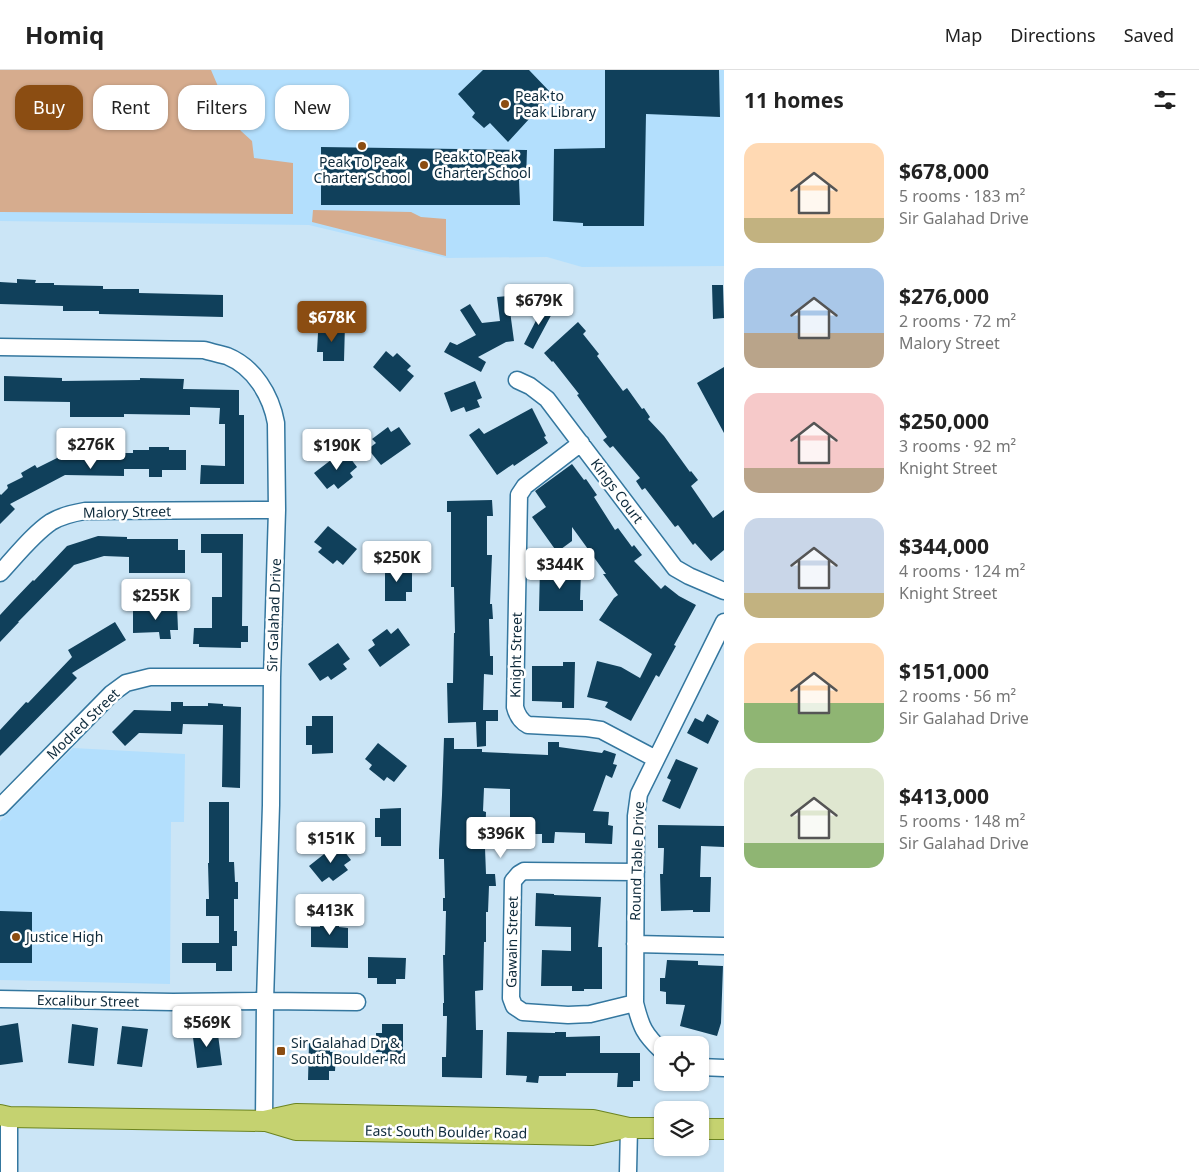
<!DOCTYPE html>
<meta charset="utf-8">
<style>
:root{--surface:#fff;--page:#f6f6f6;--text:#222;--muted:#767676;--line:#e0e0e0;--accent:#8b4d12}
body{margin:0;font-family:"Noto Sans",sans-serif;background:var(--page);color:var(--text);height:100vh;display:flex;flex-direction:column;font-size:19px;white-space:nowrap}
*{box-sizing:border-box;margin:0}
p{font-size:16px;color:var(--muted)}
.icon{flex:none;width:28px;height:28px;fill:none;stroke:currentColor;stroke-width:2;stroke-linecap:round;stroke-linejoin:round}
.map{position:relative;flex:1;overflow:hidden}
.drawer{display:flex;flex-direction:column;background:var(--surface);width:475px}
.drawer>*{flex:none}
.guide{position:absolute;left:15px;top:15px;width:475px;height:45px;display:flex;gap:10px}
.tools{position:absolute;left:654px;top:966px;display:grid;gap:10px}
.tools a{display:grid;place-items:center;width:55px;height:55px;border-radius:10px;background:var(--surface);box-shadow:0 1px 4px #0004;font-size:25px}
.price{position:absolute;translate:-50% -42px;padding:0 11px;border-radius:5px;background:#fff;color:#222;font-size:16px;line-height:32px;filter:drop-shadow(0 1px 2px #0008)}
.price::after{content:'';position:absolute;left:50%;top:30px;width:15px;height:11px;margin-left:-8px;background:inherit;clip-path:polygon(0 0,100% 0,50% 100%)}
.price.active{background:var(--accent);color:#fff}
ul{padding:0;list-style:none}
li{display:flex;align-items:center;gap:15px;height:125px;padding:0 20px}
li span{display:grid;place-items:center;flex:none;width:140px;height:100px;border-radius:15px;color:#555}
li>.icon{margin-inline-start:auto}
span .icon{width:60px;height:60px;fill:#fffc;stroke-width:1}
li b{font-size:21px}
h2{display:flex;justify-content:space-between;align-items:center;height:60px;padding:0 20px;font-size:21px}
.pill{padding:0 18px;border-radius:15px;background:var(--surface);box-shadow:0 1px 4px #0004;font-size:18px;line-height:45px}
.pill.active{background:var(--accent);color:#fff}
header{display:flex;align-items:center;gap:30px;box-sizing:border-box;height:70px;padding:0 25px;background:var(--surface);border-bottom:1px solid var(--line)}
header strong{font-size:24px}
nav{display:flex;gap:28px;margin-inline-start:auto;font-size:18px}
main{display:flex;flex:1;min-height:0}
.map>svg:first-child{display:block}
</style>
<header>
<strong>Homiq</strong>
<nav><a>Map</a><a>Directions</a><a>Saved</a></nav>
</header>
<main>
<div class="map">
<svg width="724" height="1102" viewBox="0 0 724 1102">
<rect width="100%" height="100%" fill="#cbe5f6"/>
<path fill="#b3dffd" d="M0,0H724V196L582,197L547,187L447,188L309,155L0,151Z
M73,678L185,684L184,752H171L170,914L0,910V751Z"/>
<path fill="#d6ac8e" d="M0,0H211L232,49L241,61L252,71L254,88L293,93V144L0,142Z
M313,140L411,142L421,147L446,149V186L312,152Z"/>
<path fill="#10405b" d="M483,0H529L552,24L508,72L490,53L484,58L472,47L475,43L458,24Z
M605,0H719L720,47L646,44L644,156H583V153L553,151L554,79L605,78Z
M321,77L527,80L526,109L519,110L520,135H321Z
M17,209L36,210L35,213H54V215L103,216V219H139V223L223,225V247L99,244V241H63V236L0,234V212L17,213Z
M712,215H723L724,248L713,249Z
M508,226L514,271L506,272L478,287L486,292L481,302L444,282L450,272L457,275L476,265L460,240L470,234L482,253L500,251L497,227Z
M545,233L555,238L533,279L524,274Z
M578,252L586,261L583,264L599,284L597,286L623,321L627,318L642,339L644,338L650,347L648,349L664,366L690,402L691,401L698,410L691,416L713,448L724,440V480L711,491L695,473L693,475L678,455L675,457L645,418L642,420L636,411L640,408L613,376L610,378L603,370L607,367L577,325L579,324L553,291L552,292L544,283Z
M324,254H345L344,291H323V282H317L318,263H324Z
M386,281L393,287L397,283L411,296L407,300L414,306L400,322L373,297Z
M724,297V363L697,313Z
M4,306L62,308V311L140,310V308L184,309L183,319L239,320V345H244V414H200L201,395L225,396V354H219L220,338L190,337V345L124,344V347H70V332L4,331Z
M475,311L482,328L477,330L480,337L466,342L464,337L451,342L444,323Z
M532,338L546,366L544,367L548,373L514,396L513,394L497,405L469,365L479,358L484,364Z
M388,357L391,362L399,357L411,374L381,395L368,379L376,373L372,369Z
M149,377H169V380H186V400H162V407H149V399H124V406L65,405L10,434L15,439L0,454V424L1,425L8,418L7,415L23,407L21,403L35,395L37,398L67,383H133V380H149Z
M344,380L357,397L350,403L353,407L338,419L334,414L327,419L314,403Z
M572,394L584,410L586,409L597,425L594,427L615,460L618,458L632,477L634,475L642,485L634,491L661,519L665,515L679,526L696,535L674,575L676,576L659,607L656,605L631,651L605,637L608,632L587,627L597,591L621,597L640,608L652,584L599,550L614,528L618,525L603,504H606L572,457V471L557,482L532,447L546,437L535,421Z
M492,430L493,446H487V485H492L490,534H492L493,549H489L490,586H493V605L484,604L483,640H498V651H486V676L477,677L476,652L448,653L447,613H453L454,563H455L454,517H451V442H447V431Z
M328,456L357,479L343,495L337,490L333,494L318,482L322,478L314,472Z
M201,464H243L242,556H248V572H241V578L199,577V574H193L194,558H212V527H222V483H201Z
M98,466L127,467V469H178V480H185V503H129V487L104,486L74,495L18,552H19L0,572V545L12,532L33,510L34,511L67,476Z
M385,494H406V503H412V522H406V531H385Z
M540,496L571,497V503H581L580,530H583V541H539Z
M165,535H177L178,560H170L171,569H160L159,562L133,563V540L165,539Z
M115,552L126,570L72,603L77,608L0,686V660L26,632L28,633L72,587L68,580Z
M398,558L410,575L380,597L368,580L375,575L372,570L387,559L391,564Z
M338,573L350,589L343,594L347,599L331,610L328,606L320,611L308,594Z
M563,592H575L574,638H562V632L532,631V596H563Z
M171,632H183V636H208V633L223,634V636L241,637L240,718L222,717L223,655L183,654L182,664L139,663L125,676L112,662L134,640L171,641Z
M707,644L719,651L708,674L687,663L695,648L703,652Z
M312,646H333V683L312,684V675H306V656H312Z
M444,668H454V679H482V682L548,685V672H559V677L602,683L604,680L616,684L613,694L617,695L612,708L606,705L593,741L609,742L608,755L613,756L612,774L585,773V763L555,762L554,773H542V764H510V719L484,718L483,741L486,742L485,778L486,804H495L496,816H489L488,842H486V872H484L483,920L475,921L476,960H483L482,1008L442,1007V987H446L447,946H443V933H444L443,885H445L446,841H443V828H445L444,789H439V780L442,725Z
M378,673L407,696L394,712L387,707L384,711L369,699L372,695L365,689Z
M676,689L698,698L680,739L662,731L671,710L667,708Z
M209,732H229V792H234L235,812H238V829H234V861H237V876H232V901H216V893H182V873H219V846H206V829H209L208,793H209Z
M401,738V776H381V767H375V748H380V739Z
M658,755L724,756V777L701,776L700,807H711L710,842H693V840L661,841L660,804H663L664,778H658Z
M338,773L351,790L344,795L348,800L333,811L329,807L322,812L309,796Z
M536,823L554,824V825L601,827L598,877H602V919H584V921H572V916H541L542,880L571,881V857L535,856Z
M0,841L32,842V893H0Z
M320,851H339V857L348,858V878L311,877V857H320Z
M368,887L406,888L405,909H396V914H377V908H368Z
M667,890L698,891V895L723,896L721,953L717,966L680,956L685,935L666,934V922L660,921V908H665Z
M18,953L23,992L0,995V956Z
M72,954L98,958L94,996L68,993Z
M382,954H403V991H382V982H376V963H382Z
M122,956L148,959L142,997L117,994Z
M217,957L222,995L197,998L192,960Z
M507,962L555,963V962H566V967L600,966V983H640V1011H633V1017H617L618,1003H566V1006H539L538,1013L526,1012L527,1006L506,1005Z
M309,973H330V982H336L335,1001H329V1010H308Z"/>
<g fill="none" stroke-linecap="round" stroke-linejoin="round">
<g stroke="#34779f" stroke-width="19">
<path id="minor" d="M0,277L204,280C211,282 219,284 227,286C254,297 271,325 276,353L277,440L272,607L271,735L265,931L264,1051
M517,310L530,316L547,329L675,498L689,506L724,521
M581,373L525,416L519,425L515,637C517,645 520,651 528,655L587,658L601,660L656,689
M0,503C15,487 33,464 51,452C61,446 73,443 85,441L277,440
M0,737L111,624L126,613L150,607H272
M635,874L724,876
M0,929L173,932L265,931L357,932
M635,933L590,944L568,945L523,942L514,936L511,928L513,811L519,804L524,801L636,802
M662,981C644,964 641,957 635,933L636,746L639,724L724,552
M700,997L724,998
M9,1102V1047
M628,1102L629,1058"/>
</g>
<g stroke="#6c8420" stroke-width="22">
<path id="major" d="M0,1045L9,1047L264,1051L296,1044L593,1050L629,1058H662
M266,1051L296,1060L592,1065L620,1059
M700,1059H724"/>
</g>
<use href="#minor" stroke="#fff" stroke-width="16"/>
<use href="#major" stroke="#c5d270" stroke-width="20"/>
</g>
<g fill="#8b4d12" stroke="#fff" stroke-width="2">
<circle cx="505" cy="34" r="5"/>
<circle cx="362" cy="76" r="5"/>
<circle cx="424" cy="95" r="5"/>
<circle cx="16" cy="867" r="5"/>
<rect x="276" y="976" width="10" height="10" rx="2.5"/>
</g>
<g text-anchor="middle" stroke-width="5" stroke-linejoin="round" paint-order="stroke">
<g font-size="14" fill="#0e2a3b" stroke="#fff" text-anchor="start">
<text x="515" y="31">Peak to<tspan x="515" dy="16">Peak Library</tspan></text>
<text x="434" y="92">Peak to Peak<tspan x="434" dy="16">Charter School</tspan></text>
<text x="362" y="97" text-anchor="middle">Peak To Peak<tspan x="362" dy="16">Charter School</tspan></text>
<text x="26" y="872">Justice High</text>
<text x="291" y="978">Sir Galahad Dr &amp;<tspan x="291" dy="16">South Boulder Rd</tspan></text>
</g>
<g font-size="14" fill="#0e2a3b" stroke="#fff">
<text transform="translate(617 421) rotate(53)" y="5">Kings Court</text>
<text transform="translate(127 442) rotate(-1)" y="5">Malory Street</text>
<text transform="translate(274 545) rotate(-88)" y="5">Sir Galahad Drive</text>
<text transform="translate(516 585) rotate(-89)" y="5">Knight Street</text>
<text transform="translate(83 654) rotate(-44)" y="5">Modred Street</text>
<text transform="translate(637 791) rotate(-88)" y="5">Round Table Drive</text>
<text transform="translate(512 872) rotate(-89)" y="5">Gawain Street</text>
<text transform="translate(88 931) rotate(1)" y="5">Excalibur Street</text>
<text transform="translate(446 1062) rotate(1)" y="5">East South Boulder Road</text>
</g>
</g>
</svg>
<div class="tools">
<a><svg class="icon" aria-label="locate" viewBox="0 0 24 24"><circle cx="12" cy="12" r="6"/><path d="M12 2v4M12 18v4M2 12h4M18 12h4"/></svg></a>
<a><svg class="icon" aria-label="layers" viewBox="0 0 24 24"><path d="M12 4l9 5-9 5-9-5zM3 14l9 5 9-5"/></svg></a>
</div>
<b class="price" style="left:539px;top:256px">$679K</b>
<b class="price active" style="left:332px;top:273px">$678K</b>
<b class="price" style="left:91px;top:400px">$276K</b>
<b class="price" style="left:337px;top:401px">$190K</b>
<b class="price" style="left:397px;top:513px">$250K</b>
<b class="price" style="left:560px;top:520px">$344K</b>
<b class="price" style="left:156px;top:551px">$255K</b>
<b class="price" style="left:501px;top:789px">$396K</b>
<b class="price" style="left:331px;top:794px">$151K</b>
<b class="price" style="left:330px;top:866px">$413K</b>
<b class="price" style="left:207px;top:978px">$569K</b>
<div class="guide">
<a class="pill active">Buy</a>
<a class="pill">Rent</a>
<a class="pill">Filters</a>
<a class="pill">New</a>
</div>
</div>
<section class="drawer">
<h2>11 homes<svg class="icon" aria-label="filters" viewBox="0 0 24 24"><path d="M4 7h16M4 17h16"/><circle cx="9" cy="7" r="2"/><circle cx="15" cy="17" r="2"/></svg></h2>
<ul>
<li><span style="background:linear-gradient(#ffd9b3 75%,#c2b280 0)"><svg class="icon" aria-label="home" viewBox="0 0 24 24"><path d="M3 11l9-7 9 7M6 9v11h12V9"/></svg></span><div><b>$678,000</b><p>5 rooms · 183 m²</p><p>Sir Galahad Drive</p></div></li>
<li><span style="background:linear-gradient(#a9c7e8 65%,#b9a48a 0)"><svg class="icon" aria-label="home" viewBox="0 0 24 24"><path d="M3 11l9-7 9 7M6 9v11h12V9"/></svg></span><div><b>$276,000</b><p>2 rooms · 72 m²</p><p>Malory Street</p></div></li>
<li><span style="background:linear-gradient(#f6c9c9 75%,#b9a48a 0)"><svg class="icon" aria-label="home" viewBox="0 0 24 24"><path d="M3 11l9-7 9 7M6 9v11h12V9"/></svg></span><div><b>$250,000</b><p>3 rooms · 92 m²</p><p>Knight Street</p></div></li>
<li><span style="background:linear-gradient(#c9d6e8 75%,#c2b280 0)"><svg class="icon" aria-label="home" viewBox="0 0 24 24"><path d="M3 11l9-7 9 7M6 9v11h12V9"/></svg></span><div><b>$344,000</b><p>4 rooms · 124 m²</p><p>Knight Street</p></div></li>
<li><span style="background:linear-gradient(#ffd9b3 60%,#8fb573 0)"><svg class="icon" aria-label="home" viewBox="0 0 24 24"><path d="M3 11l9-7 9 7M6 9v11h12V9"/></svg></span><div><b>$151,000</b><p>2 rooms · 56 m²</p><p>Sir Galahad Drive</p></div></li>
<li><span style="background:linear-gradient(#dfe7d0 75%,#8fb573 0)"><svg class="icon" aria-label="home" viewBox="0 0 24 24"><path d="M3 11l9-7 9 7M6 9v11h12V9"/></svg></span><div><b>$413,000</b><p>5 rooms · 148 m²</p><p>Sir Galahad Drive</p></div></li>
</ul>
</section>
</main>
